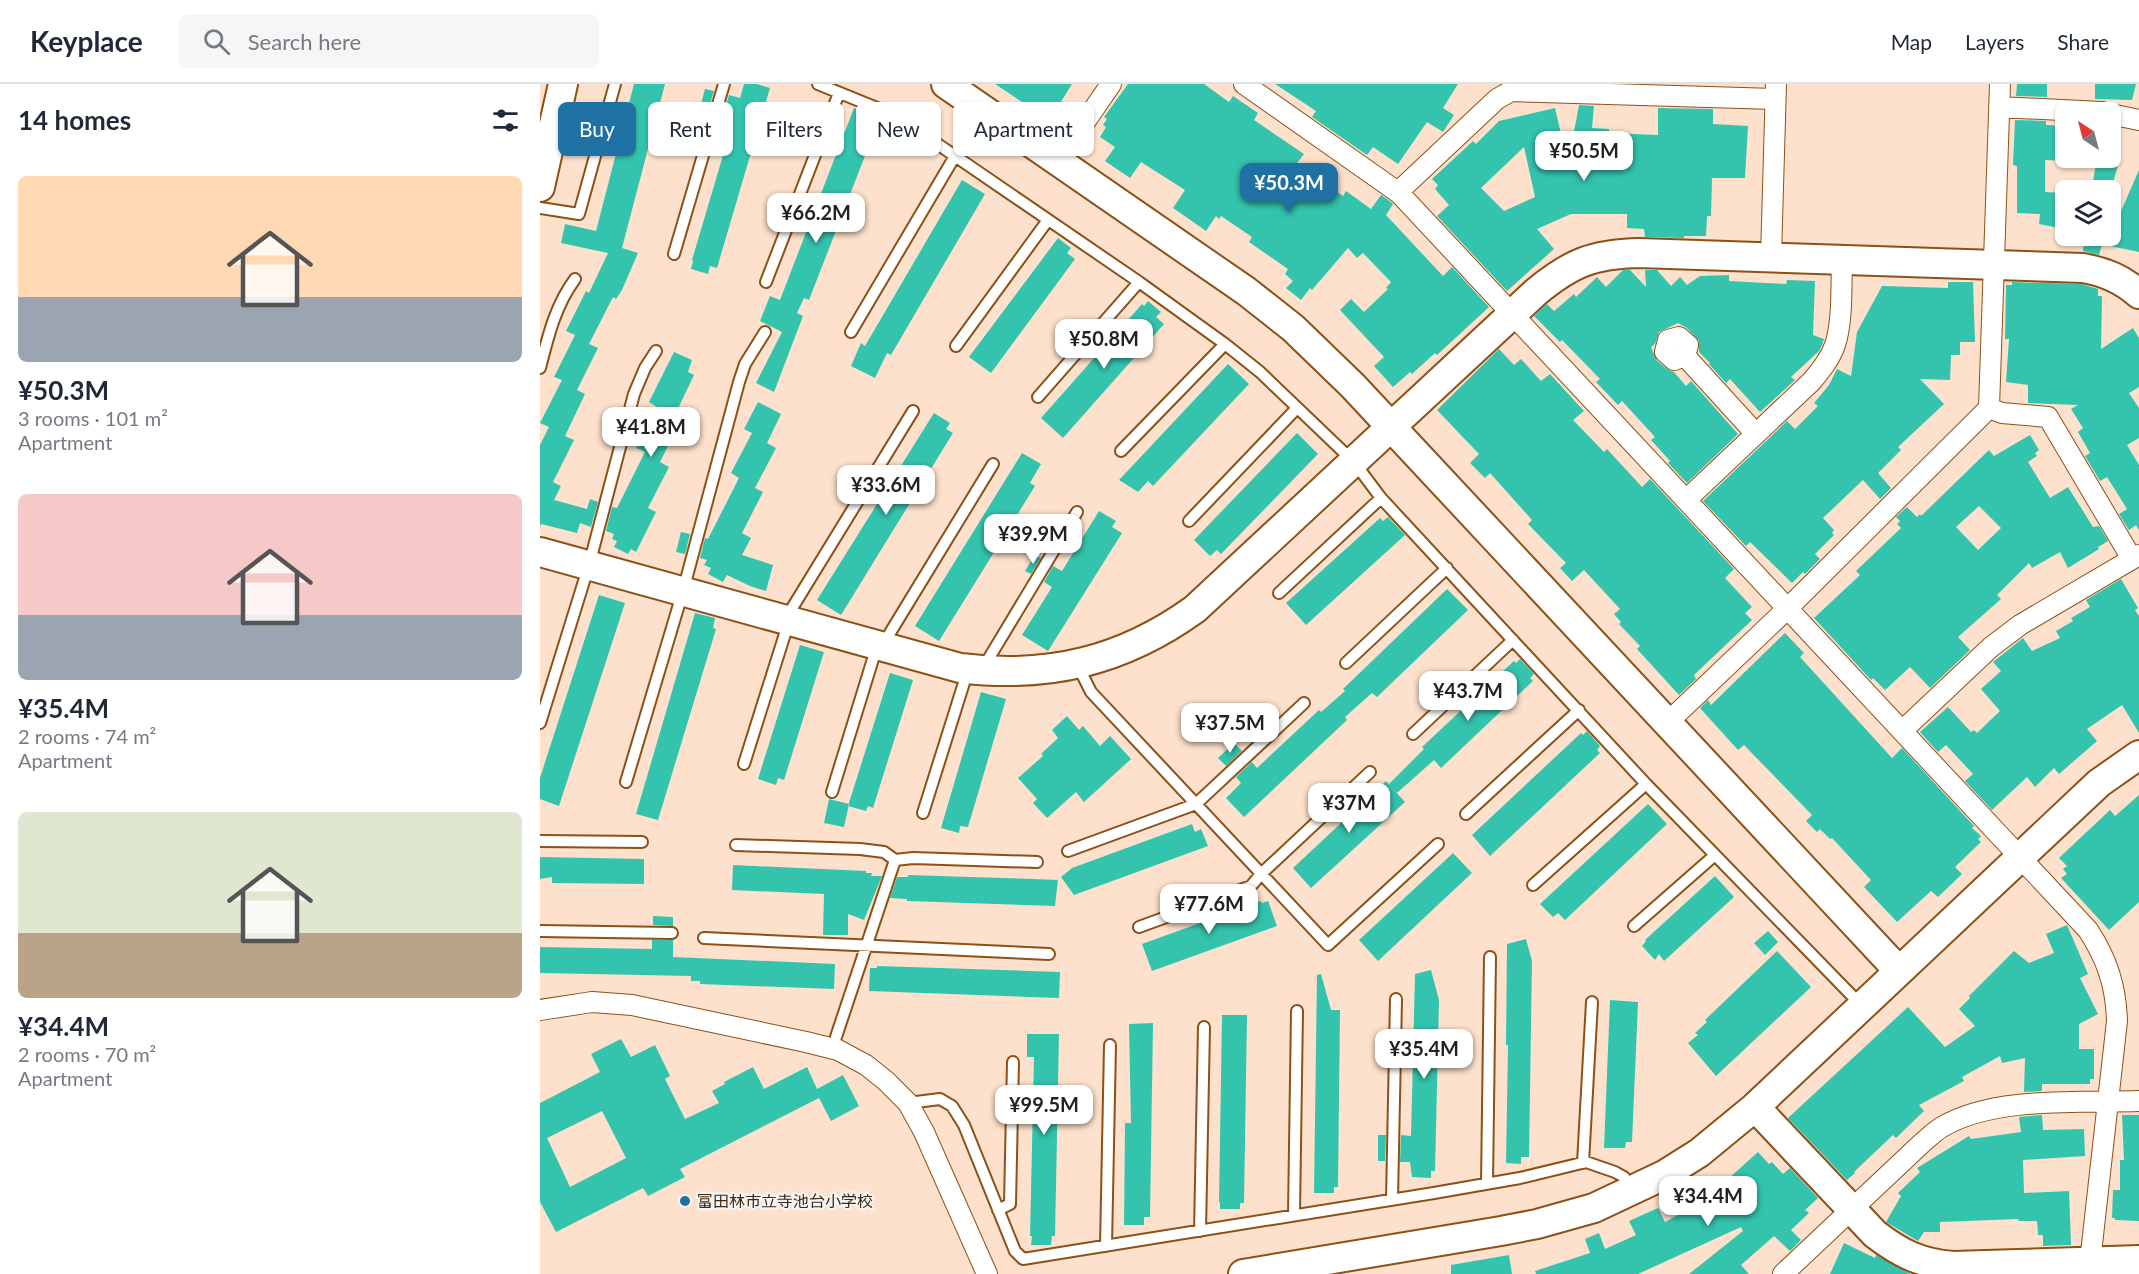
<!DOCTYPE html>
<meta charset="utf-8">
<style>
:root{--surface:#fff;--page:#f6f6f7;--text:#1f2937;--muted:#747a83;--line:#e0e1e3;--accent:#1e71a2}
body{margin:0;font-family:Lato,"Noto Sans JP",sans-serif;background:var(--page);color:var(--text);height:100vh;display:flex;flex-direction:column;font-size:22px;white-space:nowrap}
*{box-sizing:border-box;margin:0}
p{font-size:20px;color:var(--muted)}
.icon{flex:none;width:33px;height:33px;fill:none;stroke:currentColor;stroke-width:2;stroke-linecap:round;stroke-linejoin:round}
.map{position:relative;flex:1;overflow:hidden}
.sheet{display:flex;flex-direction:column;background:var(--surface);width:540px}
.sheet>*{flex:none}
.guide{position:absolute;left:18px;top:18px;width:570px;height:54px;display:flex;gap:12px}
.needle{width:39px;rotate:324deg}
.buttons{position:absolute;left:1515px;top:18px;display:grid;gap:12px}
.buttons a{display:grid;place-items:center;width:66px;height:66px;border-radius:9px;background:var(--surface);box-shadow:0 2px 4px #0004;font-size:30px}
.price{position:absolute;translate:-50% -51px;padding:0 14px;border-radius:12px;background:#fff;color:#222;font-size:20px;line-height:39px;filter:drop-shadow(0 2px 3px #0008)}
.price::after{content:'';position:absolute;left:50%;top:36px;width:18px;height:14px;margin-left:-9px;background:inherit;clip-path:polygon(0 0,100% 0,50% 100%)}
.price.active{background:var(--accent);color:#fff}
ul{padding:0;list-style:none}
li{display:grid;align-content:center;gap:12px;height:318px;padding:0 18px}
li span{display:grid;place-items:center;height:186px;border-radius:9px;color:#555}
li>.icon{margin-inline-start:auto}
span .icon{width:108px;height:108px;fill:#fffc;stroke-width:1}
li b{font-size:26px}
h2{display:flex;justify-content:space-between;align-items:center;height:72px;padding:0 18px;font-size:26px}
.tag{padding:0 21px;border-radius:9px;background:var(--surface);box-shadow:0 2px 4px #0004;font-size:21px;line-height:54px}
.tag.active{background:var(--accent);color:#fff}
header{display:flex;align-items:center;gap:36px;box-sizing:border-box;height:84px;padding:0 30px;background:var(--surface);border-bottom:2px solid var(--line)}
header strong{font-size:28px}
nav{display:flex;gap:33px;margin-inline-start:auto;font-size:21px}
.search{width:420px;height:54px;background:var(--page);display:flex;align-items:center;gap:15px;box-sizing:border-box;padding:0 21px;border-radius:9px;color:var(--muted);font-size:22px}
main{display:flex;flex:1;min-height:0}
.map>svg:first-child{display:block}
</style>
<header>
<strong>Keyplace</strong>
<div class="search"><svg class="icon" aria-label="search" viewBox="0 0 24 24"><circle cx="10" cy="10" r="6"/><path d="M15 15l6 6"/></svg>Search here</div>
<nav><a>Map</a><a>Layers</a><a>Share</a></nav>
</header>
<main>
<section class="sheet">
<h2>14 homes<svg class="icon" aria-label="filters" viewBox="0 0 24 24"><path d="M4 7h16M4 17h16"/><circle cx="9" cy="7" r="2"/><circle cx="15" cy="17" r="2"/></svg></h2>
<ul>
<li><span style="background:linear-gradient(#ffd9b3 65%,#9aa5b1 0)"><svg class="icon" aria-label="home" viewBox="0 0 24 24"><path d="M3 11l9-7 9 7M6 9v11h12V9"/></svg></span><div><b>¥50.3M</b><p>3 rooms · 101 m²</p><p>Apartment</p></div></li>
<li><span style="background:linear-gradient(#f6c9c9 65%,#9aa5b1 0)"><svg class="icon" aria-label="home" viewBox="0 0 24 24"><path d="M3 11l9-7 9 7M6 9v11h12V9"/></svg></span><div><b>¥35.4M</b><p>2 rooms · 74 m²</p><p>Apartment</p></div></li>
<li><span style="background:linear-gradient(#dfe7d0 65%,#b9a48a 0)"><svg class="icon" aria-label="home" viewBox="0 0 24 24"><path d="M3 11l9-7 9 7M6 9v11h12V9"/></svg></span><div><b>¥34.4M</b><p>2 rooms · 70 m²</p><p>Apartment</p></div></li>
</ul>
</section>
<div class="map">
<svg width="1599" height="1190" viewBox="0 0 1599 1190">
<rect width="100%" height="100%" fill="#fde1cc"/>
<path fill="#34c4ae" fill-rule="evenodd" d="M94,0H125L82,164L98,169L82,206L76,215L73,213L49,260L58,264L37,306L45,310L25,352L34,356L13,398L21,402L14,416L47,425L50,415L58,418L51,443L40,439L37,449L1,440L0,443V361L9,343L0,339L22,296L14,293L35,251L26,247L46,207L49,209L68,169L21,159L25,140L56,147Z
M204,0H217L230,4L177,184L170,182L168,190L151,185L153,177L152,176L192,41L181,38L189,11L200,14Z
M455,0H532L514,29L499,20L494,26Z
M588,0H664L689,18L693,12L718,29L714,36L764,70L757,79L803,112L806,107L831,125L841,111L851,118L853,120L846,131L903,192L912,183L949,223L897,271L895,269L872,290L870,288L853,303L834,282L844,273L800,226L811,215L824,228L848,205L846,204L851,198L823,169L817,174L808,164L772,206L770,204L761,216L746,204L753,197L745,190L748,185L709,158L712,153L681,132L679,135L676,132L666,147L659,142L633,124L645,106L601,78L590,94L565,77L575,63L560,53L566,43L563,41L567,35L564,33Z
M735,0H918L903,24L914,31L903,48L887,38L858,80L833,63L827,71L772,33L776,27Z
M1477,0H1507V13L1476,12Z
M1555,0H1596L1592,16L1555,15Z
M165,5L174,7L166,33L158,31Z
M1039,21L1054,22L1052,44L1069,45V49L1118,51V24L1173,25V40L1208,42L1205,94H1172L1171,132H1167L1166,152H1144V154L1105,153L1104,145L1087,144V130H1031L997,145L1014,165L967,207L897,132L909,121L895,105L898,101L892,95L933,57L936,60L959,37L1015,24L1028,80ZM984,63L995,113L964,127L941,104Z
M314,24L332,31L329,38L337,41L269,216L264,214L257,229L263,232L234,308L216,299L242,248L220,237L230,212L240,216Z
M1475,36L1506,37V41L1526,42V77L1505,76V108L1526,109L1524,145L1499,140L1500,130L1477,129V82L1473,81Z
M1557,74H1580L1571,106L1552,103Z
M1599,86V168L1570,162V132L1578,134Z
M422,96L445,110L351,271L347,269L335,294L311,282L321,259L325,262Z
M1545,152H1564L1559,171L1543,167Z
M518,154L531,164L527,169L535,175L451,289L429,273Z
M1083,186H1090L1106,203L1105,186H1117L1131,202L1140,193L1147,201L1160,192L1189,191V197L1246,200L1247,196L1275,197L1273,251L1284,255L1282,261L1279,267L1251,293L1255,296L1220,328L1190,295L1186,299L1169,280L1170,279L1159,268V257L1147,244L1138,239L1119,248L1115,260L1111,263L1117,277L1127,285L1134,288L1146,302L1151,297L1198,350L1147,399L1128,379L1130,377L1111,356L1115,353L1082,317L1078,321L1056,298L1060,295L1022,256L1020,258L994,232L1007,220L1014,227L1034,210L1036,213L1057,193L1066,203Z
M1408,198H1433L1435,258H1420V271H1411L1410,296L1380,295L1404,320L1358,363L1361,366L1338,389L1351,404L1340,415L1323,396L1283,434L1294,446L1292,449L1294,451L1275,470L1280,475L1265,490L1263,488L1252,499L1210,458L1206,462L1163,417L1247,337L1255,345L1278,322L1274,319L1289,301L1297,285L1311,292L1317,248L1342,202L1408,204Z
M1472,198L1541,200L1558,205V212H1562L1561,265L1593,244L1599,254V303L1589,309L1599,324V354L1587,361L1599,381V446L1596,441L1589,446L1579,430L1587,425L1567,393L1560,397L1545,372L1550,369L1538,348L1543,344L1531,325L1538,321L1488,319V301L1466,298L1469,255H1465L1466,201H1472Z
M608,217L621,228L616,233L624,240L523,354L501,334L602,220L604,222Z
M959,265L974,281L981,275L1001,297L1010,290L1044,327L1033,336L1064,368L1067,365L1102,403L1110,395L1194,485L1185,494L1212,523L1205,529L1212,536L1154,591L1156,595L1139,611L1097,565L1100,562L1079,540L1081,538L1074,530L1080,525L1044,486L1032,497L1020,484L1026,479L988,440L992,436L950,389L945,394L930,379L939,370L897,326Z
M134,268L152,276L148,288L154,291L134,333L141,336L120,378L129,383L108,424L116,428L96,468L91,465L88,470L74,463L77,457L72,455L74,450L66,447L72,423L77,424L105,368L96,364L117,323L109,318Z
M688,280L709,300L613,402L608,397L598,408L579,396Z
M218,318L241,330L227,359L236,364L215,404L223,408L202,449L211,454L202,471L233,481L226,507L210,502L187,491L183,498L168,490L171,484L164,481L167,476L160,474L165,454L168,455L199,394L191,389L212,349L204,345Z
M394,329L410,339L406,345L413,349L301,531L277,516Z
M757,349L778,370L681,470L677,466L670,472L654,456Z
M1490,351L1499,366L1495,369L1497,372L1488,378L1510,414L1528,403L1553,443L1559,442L1568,457L1558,463L1559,465L1528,484L1520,468L1492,484L1489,479L1457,511L1461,515L1418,553L1430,566L1390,604L1370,583L1345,606L1333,594L1331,596L1274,534L1320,491L1316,487L1361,444L1357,440L1360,437L1356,433L1367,423L1377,433L1380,430L1381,432L1449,366L1454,372ZM1439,422L1461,444L1438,466L1416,443Z
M482,369L501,380L490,399L495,402L399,557L375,542Z
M559,427L576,437L572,443L582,449L508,567L482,551L512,503L504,498L513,482L522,487Z
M848,433L865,451L766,541L746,519L840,434L843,437Z
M141,448L150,450L145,470L136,468Z
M495,471L501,474L491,490L485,487Z
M1581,495L1598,524L1595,526L1599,532V649L1582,621L1547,645L1557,657L1519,690L1514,684L1495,703L1487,693L1452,726L1425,697L1433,690L1406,661L1398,668L1380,648L1408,623L1431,648L1434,646L1437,649L1460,627L1441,605L1461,587L1453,578L1483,554L1492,567L1520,554L1516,547L1533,537L1531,534L1550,523L1546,516Z
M907,505L928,526L837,613L832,609L805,633L807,636L704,733L686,714L701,699L696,693L712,678L717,684L779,626L781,628L805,607L803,605Z
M59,511L85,519L19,722L0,715V694Z
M155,529L175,534L173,544L176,545L118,736L96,730Z
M1245,549L1264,569L1260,573L1352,674L1362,664L1434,742L1432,744L1441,752L1438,755L1441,758L1415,783L1422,790L1398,813L1391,807L1357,838L1324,803L1331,796L1292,754L1290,755L1280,745L1277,748L1266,737L1272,731L1204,661L1198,666L1160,624L1168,616L1171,621Z
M260,561L284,568L244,696L238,694L236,701L218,695Z
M980,575L994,590L990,594L993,597L901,684L894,676L857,709L849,700L884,665L882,663L974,577L976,579Z
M350,589L373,596L333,724L328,722L326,727L308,722Z
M441,608L466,615L428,743L420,742L419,749L401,744Z
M527,632L539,646L543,642L560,662L570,652L591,675L544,718L536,708L507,734L493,719L497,715L478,694L503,672L501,670L518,654L512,646Z
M1047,647L1060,662L1057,666L1060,669L950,772L932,751L1041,649L1043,651Z
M694,659L702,667L686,682L678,674Z
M846,697L865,718L771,804L753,784Z
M1599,711V818L1569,846L1521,794L1527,790L1523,785L1527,782L1519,774L1570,726L1575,732Z
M289,715L309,720L304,743L284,739Z
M1108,720L1127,740L1025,836L1018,829L1013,833L1000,820Z
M652,740L655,748L661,745L668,762L534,811L521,793L532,784Z
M913,769L932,789L838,877L819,856Z
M0,773L104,775V800L12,799V793L0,795Z
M193,781L326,787V789H332L331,792H342L324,836L308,830V851H283L284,810L192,806Z
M368,791L494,795L518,796L515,822L367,817V815L350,814L357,793H368Z
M1175,792L1194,813L1124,877L1119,870L1115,876L1102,862L1106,857L1105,856Z
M721,817L722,819L728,817L737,842L612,887L602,860Z
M113,832L133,833V842L113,841Z
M1527,841L1548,890L1540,894L1558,930L1539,940V965H1554V995H1550V1000H1502V1007L1484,1008L1485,974L1462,979L1460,972L1422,993L1424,997L1379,1021L1384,1027L1356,1054L1353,1051L1314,1088L1315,1089L1307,1096L1248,1034L1368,923L1405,963L1435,942L1419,925L1430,914L1429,912L1474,867L1489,879L1514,869L1506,850Z
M1228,847L1238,858L1225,871L1214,859Z
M986,855L992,877L989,1073H981V1080L966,1079L968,961H966L967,860Z
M112,856H133V873L295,880L294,905L160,900V897H151V892L0,889V863L112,865Z
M1237,867L1271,903L1176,992L1148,959L1158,951L1155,949L1167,938L1165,936Z
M337,882L520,888L519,914L329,907L330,884H337Z
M891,886L899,916L895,1087H891V1094L872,1093L870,1078H860L861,1051L871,1052L875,890Z
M781,890L791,926H800L798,1103H794V1109H774L777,891Z
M1070,916L1098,918L1092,1058H1086L1085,1064H1064Z
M682,931H707L704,1119H700V1125H680V1118H679Z
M613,939L610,1133H604V1141H584L585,1039H591L589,940Z
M487,950H519L515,1152H512L511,1161H491L492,1152H490L494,973H487Z
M81,955L91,973L115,961L130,992L125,995L145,1035L179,1019L172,1007L185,1000L184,998L213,983L224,1005L267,983L277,1005L303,991L319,1022L291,1037L279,1014L140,1085L145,1093L108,1112L103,1104L16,1148L0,1118V1019L60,988L51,970ZM62,1027L86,1074L30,1103L7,1054Z
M1502,1031L1503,1046L1544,1045L1545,1072L1483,1076L1484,1109L1529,1107L1531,1161L1503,1162V1151H1498L1497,1137H1479L1478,1135L1400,1138V1148H1384L1378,1157L1346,1138L1361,1112L1358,1109L1380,1088L1377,1084L1429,1052L1431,1055L1481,1048L1479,1033Z
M1582,1031H1599V1137L1575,1136V1134H1572L1573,1106H1580V1076H1584Z
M838,1051H846L845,1077H838Z
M1218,1068L1229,1080L1232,1078L1243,1090L1250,1084L1278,1114L1265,1126L1269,1129L1251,1146L1261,1156L1250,1167L1234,1152L1201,1181L1209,1190H1149L1203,1147L1201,1143L1098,1190H996L995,1187L1050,1169L1045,1155L1059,1149L1065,1165L1096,1151L1089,1137L1118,1124L1125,1138L1147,1126L1149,1130Z
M1304,1159L1335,1174L1336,1171L1371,1190H1290Z
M969,1171L972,1190H911V1181Z"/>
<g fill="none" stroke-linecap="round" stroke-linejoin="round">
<g stroke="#8b5116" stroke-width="14">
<path id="lane" d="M278,0L337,24L377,46L599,198L685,260L720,288L814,378L841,414L1106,700L1322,922
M0,124L39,130L75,0
M134,170L184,0
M226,198L299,9
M311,248L415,72
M416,262L508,136
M0,284C8,253 15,222 35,195
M498,313L599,198
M581,367L685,260
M649,437L757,324
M739,509L841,414
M246,534L373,327
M342,562L453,380
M806,579L907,484
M537,580L551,608L788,861L898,760
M443,584L537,428
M0,639L49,481L94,310L105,284L116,267
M873,650L973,556
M204,680L249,537
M86,698L143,507L199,298L205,280L225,248
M292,708L337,562
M383,729L428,586
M926,730L1039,626
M0,757L102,758
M196,761L320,765L344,768L355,776L373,774L497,778
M528,767L656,720L764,619
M993,801L1106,700
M1094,842L1175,771
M599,843L711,802L721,790L830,688
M0,847L132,849
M164,854L509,870
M292,965L355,776
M368,1019L400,1015L412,1022L424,1041L475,1167L483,1175L894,1109L980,1094L1046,1078L1075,1088L1084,1093L1090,1104
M1043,1079L1052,918
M947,1100L950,873
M852,1116L856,915
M458,1126L470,1120L473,978
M754,1130L757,927
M660,1147L664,943
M566,1162L570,961"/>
</g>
<g stroke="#8b5116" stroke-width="22">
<path id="street" d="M704,0L859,109L1548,846C1567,875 1576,902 1577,937L1549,1187
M1459,23L1562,28
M1570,30L1599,36
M518,77L571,0
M858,108L957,15L971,7L1235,15
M1231,173L1236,0
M1139,253L1148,261L1145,272L1134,276L1125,268L1128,256Z
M1145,272L1216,350
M1449,324L1462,329L1508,333L1592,475
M1146,416L1272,297C1281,286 1290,275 1295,261C1303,237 1301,201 1302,176
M1127,639L1248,524L1449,324L1460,0
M1363,646L1451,563L1480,541L1599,471
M0,926L52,918L92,921L266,958L298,966L326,981L346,997L368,1019L384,1048L447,1190
M1243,1190L1381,1060C1388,1054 1395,1047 1402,1043C1454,1012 1540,1019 1599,1017"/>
</g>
<g stroke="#8b5116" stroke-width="32">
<path id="secondary" d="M406,0L706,207L753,244L813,302L1359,887
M0,103L23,0
M0,468L420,584C508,595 583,577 655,525L996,208C1031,179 1053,170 1099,169L1543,184C1565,188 1582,195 1599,210
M1215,1023L1335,1150C1361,1170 1380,1179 1413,1182L1599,1176
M703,1190L961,1147L997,1140L1054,1124L1124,1091L1159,1069L1215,1023L1559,699L1599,671"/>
</g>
<use href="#lane" stroke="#fff" stroke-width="10"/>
<use href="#street" stroke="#fff" stroke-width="20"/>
<use href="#secondary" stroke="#fff" stroke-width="28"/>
</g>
<circle fill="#1e71a2" stroke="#f4f4f4" stroke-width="2" cx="145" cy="1117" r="6"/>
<g text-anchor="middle" stroke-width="4.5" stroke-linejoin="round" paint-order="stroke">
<g font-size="16" fill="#412811" stroke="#f4f4f4" text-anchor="start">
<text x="157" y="1123">富田林市立寺池台小学校</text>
</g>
</g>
</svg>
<div class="buttons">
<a><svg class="needle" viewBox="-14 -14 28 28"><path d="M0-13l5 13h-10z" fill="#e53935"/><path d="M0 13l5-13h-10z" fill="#747a83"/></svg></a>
<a><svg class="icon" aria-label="layers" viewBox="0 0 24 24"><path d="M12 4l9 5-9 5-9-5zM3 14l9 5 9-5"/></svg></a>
</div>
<b class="price" style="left:1044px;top:98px">¥50.5M</b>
<b class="price active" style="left:749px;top:130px">¥50.3M</b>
<b class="price" style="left:276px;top:160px">¥66.2M</b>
<b class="price" style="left:564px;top:286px">¥50.8M</b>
<b class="price" style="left:111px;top:374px">¥41.8M</b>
<b class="price" style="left:346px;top:432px">¥33.6M</b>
<b class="price" style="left:493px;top:481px">¥39.9M</b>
<b class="price" style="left:928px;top:638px">¥43.7M</b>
<b class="price" style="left:690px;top:670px">¥37.5M</b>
<b class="price" style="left:809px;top:750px">¥37M</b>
<b class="price" style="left:669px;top:851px">¥77.6M</b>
<b class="price" style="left:884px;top:996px">¥35.4M</b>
<b class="price" style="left:504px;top:1052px">¥99.5M</b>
<b class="price" style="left:1168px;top:1143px">¥34.4M</b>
<div class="guide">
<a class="tag active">Buy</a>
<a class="tag">Rent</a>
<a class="tag">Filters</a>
<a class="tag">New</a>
<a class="tag">Apartment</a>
</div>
</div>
</main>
